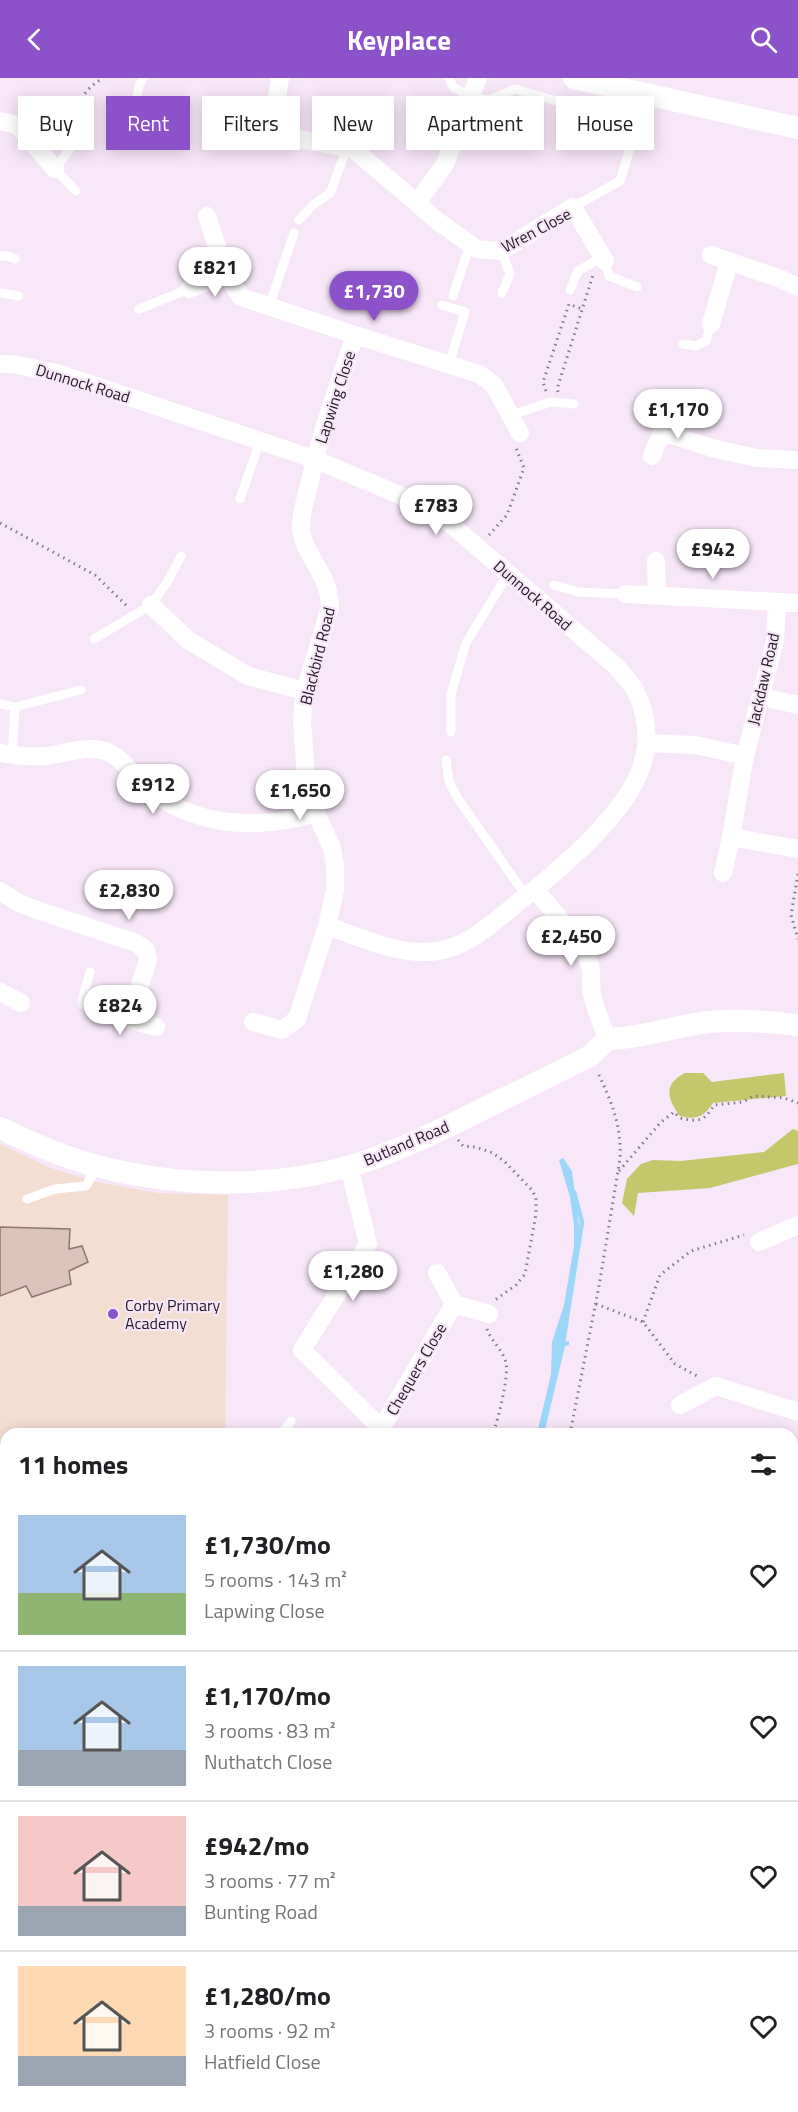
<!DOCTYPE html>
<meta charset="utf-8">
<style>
:root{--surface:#fff;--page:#f2f2f2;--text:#202124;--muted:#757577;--line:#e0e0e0;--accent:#8b52c9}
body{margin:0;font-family:"Titillium Web",sans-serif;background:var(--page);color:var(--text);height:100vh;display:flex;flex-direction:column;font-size:22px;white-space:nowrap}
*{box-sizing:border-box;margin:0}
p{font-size:20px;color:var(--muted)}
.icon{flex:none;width:33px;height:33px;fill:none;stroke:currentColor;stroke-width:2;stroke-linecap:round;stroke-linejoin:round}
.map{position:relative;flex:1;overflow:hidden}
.panel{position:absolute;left:0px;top:1350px;width:798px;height:684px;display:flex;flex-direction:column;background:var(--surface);border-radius:18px 18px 0 0;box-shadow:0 3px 15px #0003}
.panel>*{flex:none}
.hud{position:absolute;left:18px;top:18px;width:762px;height:54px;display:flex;gap:12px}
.price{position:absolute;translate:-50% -51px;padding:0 14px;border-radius:21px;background:#fff;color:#222;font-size:20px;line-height:39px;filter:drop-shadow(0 2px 3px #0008)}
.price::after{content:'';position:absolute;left:50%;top:36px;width:18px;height:14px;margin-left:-9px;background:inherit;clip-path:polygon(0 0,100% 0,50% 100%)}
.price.active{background:var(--accent);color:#fff}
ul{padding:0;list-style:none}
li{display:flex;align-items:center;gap:18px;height:150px;padding:0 18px}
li+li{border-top:2px solid var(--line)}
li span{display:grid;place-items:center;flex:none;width:168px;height:120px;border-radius:0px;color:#555}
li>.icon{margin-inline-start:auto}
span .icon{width:72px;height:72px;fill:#fffc;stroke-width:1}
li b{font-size:26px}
h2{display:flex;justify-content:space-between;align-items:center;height:72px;padding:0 18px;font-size:26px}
.pill{padding:0 21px;border-radius:0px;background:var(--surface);box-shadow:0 3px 15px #0003;font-size:21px;line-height:54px}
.pill.active{background:var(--accent);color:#fff}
header{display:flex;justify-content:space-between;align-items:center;height:78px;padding:0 18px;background:var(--accent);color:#fff;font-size:27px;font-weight:700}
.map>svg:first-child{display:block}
</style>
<header><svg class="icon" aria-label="back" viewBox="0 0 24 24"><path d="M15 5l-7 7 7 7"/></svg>Keyplace<svg class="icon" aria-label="search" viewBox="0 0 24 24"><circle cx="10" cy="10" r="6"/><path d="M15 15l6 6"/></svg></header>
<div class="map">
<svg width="798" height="2034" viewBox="0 0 798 2034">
<rect width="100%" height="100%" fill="#f8e6f9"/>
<path fill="#f4ddd1" d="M0,1066L51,1090L96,1104L158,1115L228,1117L225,1356H6V1427L0,1429Z"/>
<path fill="#c3c86a" d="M685,995H703L712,1004L784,995L786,1018L713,1025C704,1039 696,1042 680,1038C667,1021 663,1006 685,995Z
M793,1051L798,1053V1086L710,1110L638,1115L634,1138L622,1125L627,1101L641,1086L653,1082L681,1083L764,1074Z"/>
<path fill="#9cd7f9" d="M563,1080L572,1093L579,1147V1165L563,1256L564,1264L569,1263V1267L565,1268L544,1356H537L551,1296L552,1264L564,1227L574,1168V1147L570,1119L559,1082Z
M6,1878V1906L0,1907V1880Z"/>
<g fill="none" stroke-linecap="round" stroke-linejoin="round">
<path stroke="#9cd7f9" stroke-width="4.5" d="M563,1265L582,1144L574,1114"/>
</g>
<path fill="#dcc2b9" stroke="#8e766e" stroke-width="1.5" d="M0,1149L70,1151L69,1171L82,1168L88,1184L69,1193L71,1206L32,1219L26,1208L0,1218Z"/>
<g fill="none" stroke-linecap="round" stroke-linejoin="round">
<path stroke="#867a87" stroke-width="3" stroke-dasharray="1.5 4.5" stroke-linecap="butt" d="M68,60C78,48 76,34 82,20C87,11 95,5 103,0
M546,313L543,304L569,226L582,231
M558,314L557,311L593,197
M0,445L95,497L128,529
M489,457L507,437L524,390L516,370
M798,796L791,837L798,861
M458,1062L463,1068L475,1069L493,1075L505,1084L532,1112L536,1120V1136L525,1196L516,1207L495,1222
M619,1093L661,1044L674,1034L680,1040C698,1044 704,1044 714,1027L743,1024L753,1018L784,1020L798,1025
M596,1226L643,1244L675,1286L699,1299
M643,1244L660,1197L691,1173L744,1157
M487,1251C491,1263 503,1272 506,1285C509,1299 498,1341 493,1356
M570,1356L599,1208L620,1081C622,1048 611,1022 597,993
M0,1537L6,1543
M0,1669L6,1679
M0,1710L6,1707
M792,1885L798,1875
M0,1925L6,1922
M209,2028L213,2034"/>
<path stroke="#fff" stroke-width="9" d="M449,0L453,9L471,19L489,22L515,11L574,28
M125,58L134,37L139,8L143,0
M70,71L55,91L76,113
M573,129L620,103L637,47
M299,142L313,127L330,115L347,70
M501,173L510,196L502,215
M0,178H9L15,181
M605,183L609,198L637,209
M570,212L578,193L603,179
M0,215L19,218
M453,218L470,166
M442,227L465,234L449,286
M269,229L294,155
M139,231L189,211
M683,266L696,268L706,263L711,246
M512,337L551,324L574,326
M240,421L260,363
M554,507L578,514L626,516
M94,561L151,527L168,503L181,478
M0,626L15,629L81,612
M451,654V616L466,565L508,496
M12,677L15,629
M446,682L449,703L457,719L526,818
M90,894L82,923L83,927L95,932
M27,1121L55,1111L86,1108L97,1088
M281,1356L291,1343
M792,1515L798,1513
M155,2028L157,2034"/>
<path stroke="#fff" stroke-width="18" d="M280,0L273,44L288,59L353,71L417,125L445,86L478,0
M0,43L17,47L55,91
M417,125L436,142L477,171L501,173L573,129L605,183
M207,138L226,196L241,219L355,257L479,296L494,307L520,355
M711,177L781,201L798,209
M189,211L226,196
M711,246L729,184
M0,286H12L57,295L314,381L433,431L617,589C622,596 629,603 634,610C667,674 630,722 586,766C565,786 544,805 521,822C496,842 469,869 437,873C400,879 361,859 327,848L335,812V787L332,770L316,735L306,699L302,642L305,613L330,529C330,494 301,476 301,448C301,435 306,420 309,407C320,356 339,307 355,257
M662,354L712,370L757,380L798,382
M652,378L662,354L668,333
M656,483L657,517
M626,516L798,525
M151,527L188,562L248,598L305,613
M762,619L798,627
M647,665L696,667L745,678L731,759L723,795
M0,675C15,677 31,680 46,678C65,676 86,667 105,673C121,678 134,698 146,709C193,749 259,753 316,735
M745,678L775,563L777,524
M731,759L798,771
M535,812C551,830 580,862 589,884C593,895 590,905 592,916C595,932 602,946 608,961
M0,813L19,825L34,831L136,865L146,872L148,882L129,942
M0,914L21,925
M95,932L156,949
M253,944L282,952L297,941L327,848
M349,1088L368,1166L302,1272L382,1351
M759,1164L798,1147
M437,1195L454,1226
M680,1327L716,1308L798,1334
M378,1356L454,1226L489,1236
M798,1393V1401
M792,1428L798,1426
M792,1737L798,1739
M0,2006L6,2017
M12,2028L15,2034
M315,2028L317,2034
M463,2028L467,2034
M345,2034L361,2028"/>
<path stroke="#fff" stroke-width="22" d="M574,0L798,50
M0,1050C31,1065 64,1080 97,1088C176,1109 271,1111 350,1088C392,1076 432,1056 471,1037C511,1017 551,998 590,978L608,961C642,960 675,948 709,944C739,941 768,944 798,947
M792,1855L798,1844
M651,2034L657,2028"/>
</g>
<circle fill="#8b52c9" stroke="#f8e6f9" stroke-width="2" cx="113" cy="1236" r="6"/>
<g text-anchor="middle" stroke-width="4.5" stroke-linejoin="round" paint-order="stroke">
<g font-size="16" fill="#211b22" stroke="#f8e6f9">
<text transform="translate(536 152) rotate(-28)" y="6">Wren Close</text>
<text transform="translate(83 305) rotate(17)" y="6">Dunnock Road</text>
<text transform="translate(335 319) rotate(-72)" y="6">Lapwing Close</text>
<text transform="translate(533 517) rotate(41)" y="6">Dunnock Road</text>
<text transform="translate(317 578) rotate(-76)" y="6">Blackbird Road</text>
<text transform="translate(763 601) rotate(-77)" y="6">Jackdaw Road</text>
<text transform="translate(406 1065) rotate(-23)" y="6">Butland Road</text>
<text transform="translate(416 1291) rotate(-60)" y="6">Chequers Close</text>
</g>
<g font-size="16" fill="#211b22" stroke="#f8e6f9" text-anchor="start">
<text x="125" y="1233">Corby Primary<tspan x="125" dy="18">Academy</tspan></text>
</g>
</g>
</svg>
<b class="price" style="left:215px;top:220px">£821</b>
<b class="price active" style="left:374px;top:244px">£1,730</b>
<b class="price" style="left:678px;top:362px">£1,170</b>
<b class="price" style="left:436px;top:458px">£783</b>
<b class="price" style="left:713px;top:502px">£942</b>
<b class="price" style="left:153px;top:737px">£912</b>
<b class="price" style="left:300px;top:743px">£1,650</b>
<b class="price" style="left:129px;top:843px">£2,830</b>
<b class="price" style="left:571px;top:889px">£2,450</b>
<b class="price" style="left:120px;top:958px">£824</b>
<b class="price" style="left:353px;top:1224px">£1,280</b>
<div class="hud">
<a class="pill">Buy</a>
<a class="pill active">Rent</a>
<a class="pill">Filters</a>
<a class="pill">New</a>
<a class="pill">Apartment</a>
<a class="pill">House</a>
</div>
<section class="panel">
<h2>11 homes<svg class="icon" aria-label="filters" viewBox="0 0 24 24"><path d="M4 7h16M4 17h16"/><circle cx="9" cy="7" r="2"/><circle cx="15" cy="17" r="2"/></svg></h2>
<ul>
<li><span style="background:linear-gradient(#a9c7e8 65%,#8fb573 0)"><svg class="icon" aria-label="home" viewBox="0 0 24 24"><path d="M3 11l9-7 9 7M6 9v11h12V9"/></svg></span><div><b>£1,730/mo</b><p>5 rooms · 143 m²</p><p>Lapwing Close</p></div><svg class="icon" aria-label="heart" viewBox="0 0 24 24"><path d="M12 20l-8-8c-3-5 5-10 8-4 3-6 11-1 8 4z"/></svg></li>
<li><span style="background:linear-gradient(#a9c7e8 70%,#9aa5b1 0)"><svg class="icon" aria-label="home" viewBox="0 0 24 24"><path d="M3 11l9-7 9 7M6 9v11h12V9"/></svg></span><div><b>£1,170/mo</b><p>3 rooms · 83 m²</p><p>Nuthatch Close</p></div><svg class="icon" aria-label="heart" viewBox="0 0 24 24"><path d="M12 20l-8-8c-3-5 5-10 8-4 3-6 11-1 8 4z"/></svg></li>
<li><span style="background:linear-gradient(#f6c9c9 75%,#9aa5b1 0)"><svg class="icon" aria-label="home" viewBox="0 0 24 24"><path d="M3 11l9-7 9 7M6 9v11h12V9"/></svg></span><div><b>£942/mo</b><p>3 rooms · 77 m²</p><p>Bunting Road</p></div><svg class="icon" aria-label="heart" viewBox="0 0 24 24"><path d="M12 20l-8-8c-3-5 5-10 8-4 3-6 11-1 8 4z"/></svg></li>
<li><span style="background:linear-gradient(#ffd9b3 75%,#9aa5b1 0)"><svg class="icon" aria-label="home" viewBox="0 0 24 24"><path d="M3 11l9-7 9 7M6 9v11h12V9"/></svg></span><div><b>£1,280/mo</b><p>3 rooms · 92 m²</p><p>Hatfield Close</p></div><svg class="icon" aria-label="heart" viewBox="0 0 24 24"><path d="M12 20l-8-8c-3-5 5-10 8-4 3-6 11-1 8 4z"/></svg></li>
</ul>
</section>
</div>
